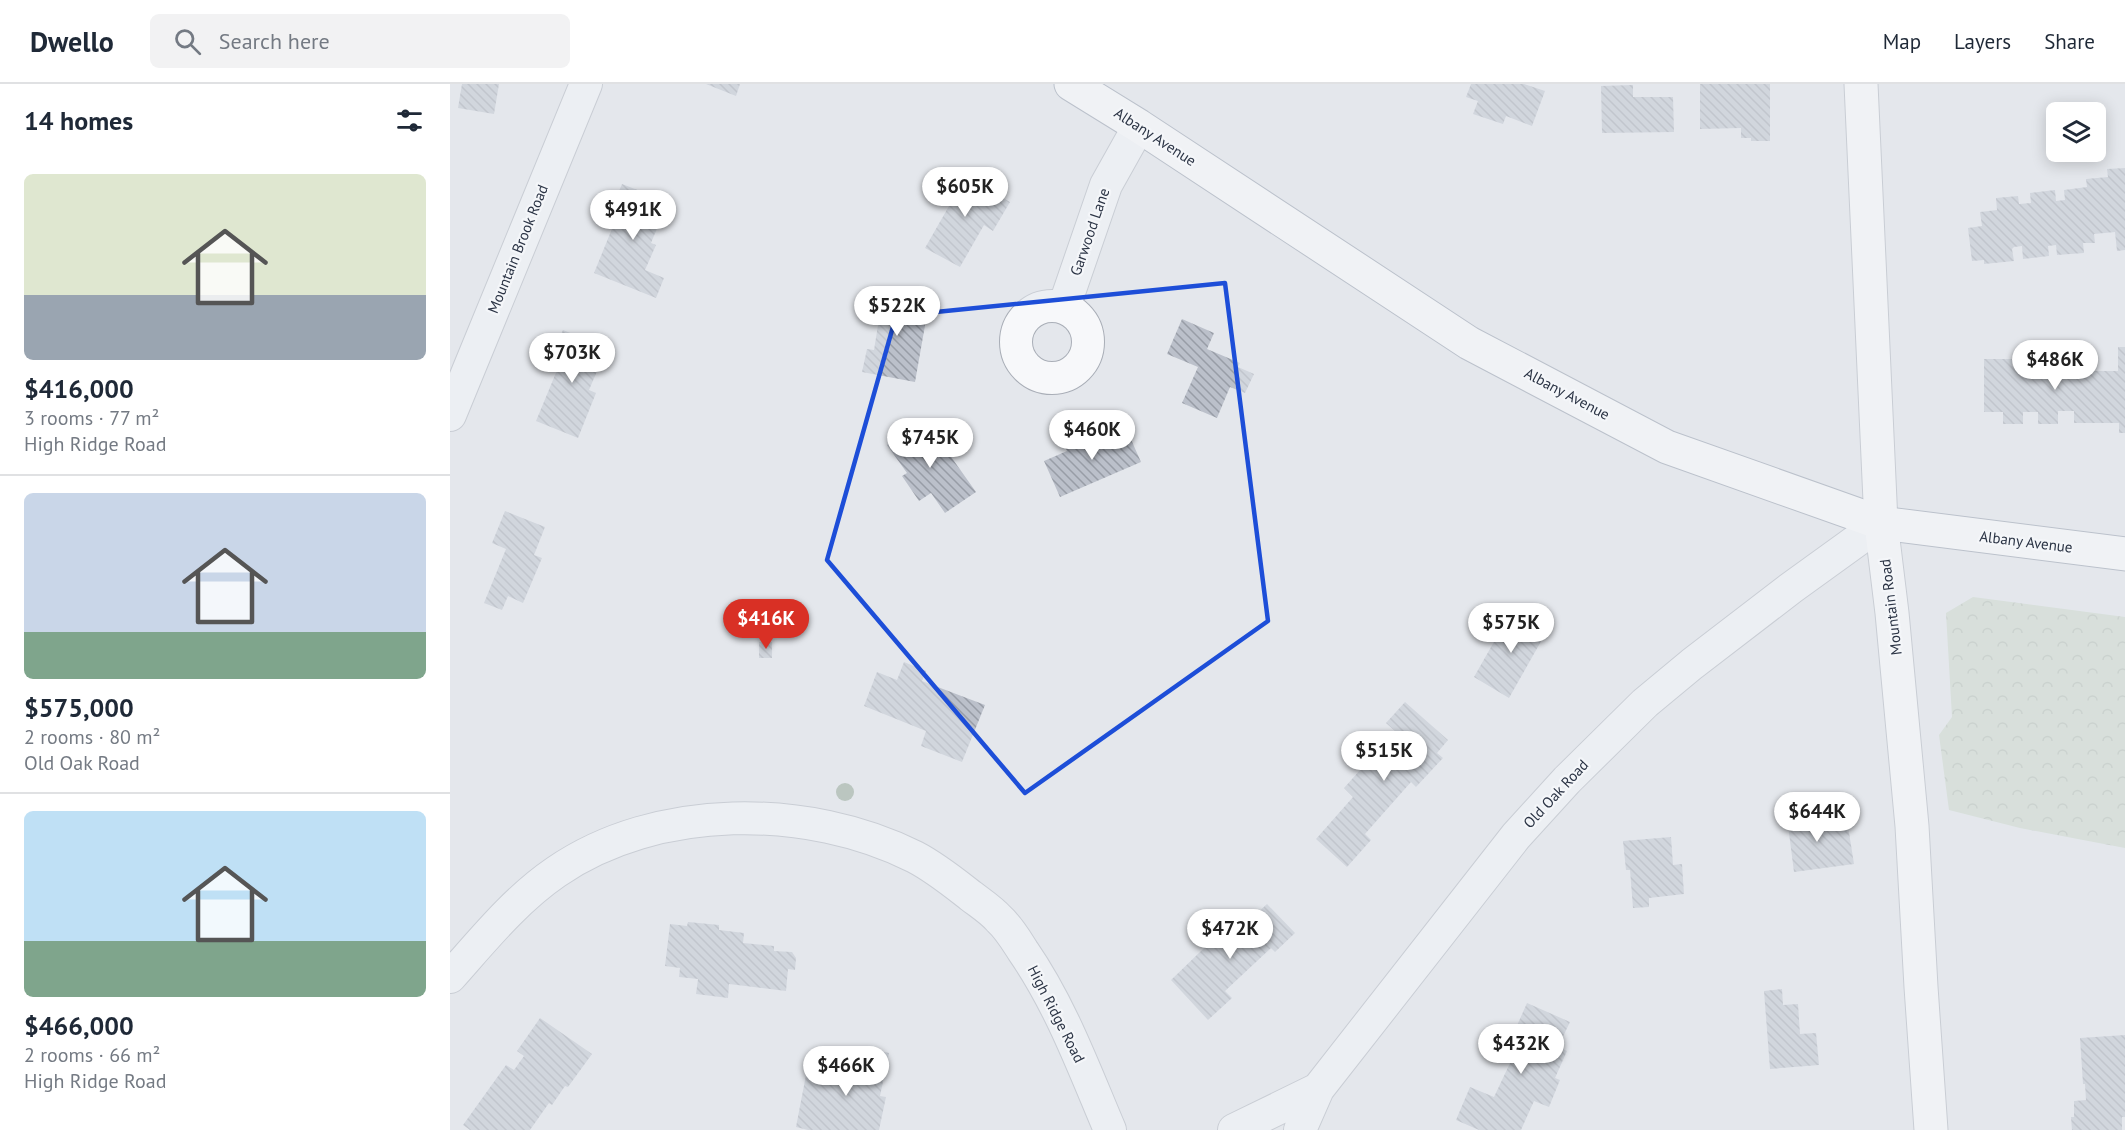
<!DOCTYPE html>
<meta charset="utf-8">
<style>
:root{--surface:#fff;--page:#f2f2f3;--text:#1f2937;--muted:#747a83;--line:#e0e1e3;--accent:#d93025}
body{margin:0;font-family:"PT Sans",sans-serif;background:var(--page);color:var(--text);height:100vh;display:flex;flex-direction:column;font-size:22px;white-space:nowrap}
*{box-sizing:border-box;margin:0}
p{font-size:20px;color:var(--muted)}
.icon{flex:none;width:33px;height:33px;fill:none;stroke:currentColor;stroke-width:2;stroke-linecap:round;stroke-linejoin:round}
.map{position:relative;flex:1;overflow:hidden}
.details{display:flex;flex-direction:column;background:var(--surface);width:450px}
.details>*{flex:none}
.buttons{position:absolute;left:1596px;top:18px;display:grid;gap:12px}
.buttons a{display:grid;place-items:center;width:60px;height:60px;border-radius:9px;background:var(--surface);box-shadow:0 3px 15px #0003;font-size:30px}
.price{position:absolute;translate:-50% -51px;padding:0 14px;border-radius:21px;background:#fff;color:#222;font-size:20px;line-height:39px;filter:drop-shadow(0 2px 3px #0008)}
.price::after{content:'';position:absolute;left:50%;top:36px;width:18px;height:14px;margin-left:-9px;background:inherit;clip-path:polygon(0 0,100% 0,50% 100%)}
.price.active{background:var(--accent);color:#fff}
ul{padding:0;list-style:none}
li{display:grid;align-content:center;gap:12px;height:318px;padding:0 24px}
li+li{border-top:2px solid var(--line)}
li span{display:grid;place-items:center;height:186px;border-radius:9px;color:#555}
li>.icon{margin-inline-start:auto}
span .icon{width:108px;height:108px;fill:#fffc;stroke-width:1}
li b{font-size:26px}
h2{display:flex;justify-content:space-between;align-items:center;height:72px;padding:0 24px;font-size:26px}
header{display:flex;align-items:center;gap:36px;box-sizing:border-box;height:84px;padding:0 30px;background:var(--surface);border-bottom:2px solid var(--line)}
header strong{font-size:28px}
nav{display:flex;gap:33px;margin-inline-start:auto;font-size:21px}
.search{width:420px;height:54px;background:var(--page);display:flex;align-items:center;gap:15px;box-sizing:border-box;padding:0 21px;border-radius:9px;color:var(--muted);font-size:22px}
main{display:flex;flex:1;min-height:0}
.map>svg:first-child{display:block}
</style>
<header>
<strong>Dwello</strong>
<div class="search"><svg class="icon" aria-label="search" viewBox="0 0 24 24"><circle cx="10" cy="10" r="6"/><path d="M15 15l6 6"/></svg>Search here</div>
<nav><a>Map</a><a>Layers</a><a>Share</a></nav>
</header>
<main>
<section class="details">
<h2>14 homes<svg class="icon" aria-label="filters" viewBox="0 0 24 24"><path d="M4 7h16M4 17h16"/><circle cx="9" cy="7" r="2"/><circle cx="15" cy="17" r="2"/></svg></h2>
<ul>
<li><span style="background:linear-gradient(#dfe7d0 65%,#9aa5b1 0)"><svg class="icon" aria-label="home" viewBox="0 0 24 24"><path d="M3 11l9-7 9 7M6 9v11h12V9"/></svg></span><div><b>$416,000</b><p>3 rooms · 77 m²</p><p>High Ridge Road</p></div></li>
<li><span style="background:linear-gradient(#c9d6e8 75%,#7fa58c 0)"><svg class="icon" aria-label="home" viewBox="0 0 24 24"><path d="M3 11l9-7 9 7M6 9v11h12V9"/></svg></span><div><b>$575,000</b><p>2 rooms · 80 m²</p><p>Old Oak Road</p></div></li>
<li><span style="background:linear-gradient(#bfe0f5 70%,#7fa58c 0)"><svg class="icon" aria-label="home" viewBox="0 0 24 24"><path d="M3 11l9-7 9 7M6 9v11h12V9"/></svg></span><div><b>$466,000</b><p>2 rooms · 66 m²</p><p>High Ridge Road</p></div></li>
</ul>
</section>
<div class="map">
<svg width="1675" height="1046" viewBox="0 0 1675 1046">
<defs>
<pattern id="forest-crowns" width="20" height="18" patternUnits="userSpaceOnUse" patternTransform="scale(1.5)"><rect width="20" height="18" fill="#c9d6c5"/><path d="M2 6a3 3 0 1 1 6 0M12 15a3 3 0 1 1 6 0" fill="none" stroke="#adb8ab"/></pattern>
<pattern id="building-back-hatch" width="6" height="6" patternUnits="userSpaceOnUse" patternTransform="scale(1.5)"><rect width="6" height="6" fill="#bbc0ca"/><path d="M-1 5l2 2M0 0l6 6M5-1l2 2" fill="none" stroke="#989da6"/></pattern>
</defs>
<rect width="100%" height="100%" fill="#e4e7ec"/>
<path fill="url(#forest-crowns)" d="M1523,513L1675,533V764L1570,744L1499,726L1489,651L1502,633L1496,529Z"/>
<path fill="url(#building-back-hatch)" d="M12,0H49L44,30L8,24Z
M256,0H290L286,12Z
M1021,0H1074L1095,7L1082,42L1056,32L1053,40L1023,30L1028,17L1016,13Z
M1250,0H1320V57H1301V54H1291V44L1250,45Z
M1183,1V13H1223L1224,48L1152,49L1151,2Z
M1675,84V166L1667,167L1665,148L1644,150L1645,159H1633L1634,169L1607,171L1606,161L1598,162L1599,172L1573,175L1572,162L1564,163L1562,165L1564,177L1534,180V176L1522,177L1518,144L1532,142L1530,128L1547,126L1546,114L1568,112L1569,120L1581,119L1580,109L1605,106L1606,117L1615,116L1614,106L1637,103L1636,95L1658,93L1657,85Z
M505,88L560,118L543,147L534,141L510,183L475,164L499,122L489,116Z
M172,100L218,118L201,159L206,161L195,186L214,194L206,214L144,189L168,130L161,127Z
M421,208L479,219L465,298L412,288L417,265L424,266L430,229L418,227Z
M732,235L764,249L757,265L790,279L788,283L804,290L795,309L780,303L767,334L732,319L748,283L717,270Z
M113,246L157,264L139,306L146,309L128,354L86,337L110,279L100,275Z
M1668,263H1675V349H1669V339H1624V327H1608V340H1588V328H1573V340H1553V328H1534V275H1562V282H1569V275H1597V281H1603V275H1633V281H1641V287H1668Z
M469,338L487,364L492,360L526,408L495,429L481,409L469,417L452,392L457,389L437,361Z
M675,342L691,378L610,413L594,377L617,367L613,360L634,351L637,358Z
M55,427L95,443L84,471L92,474L73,519L58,512L52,526L34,519L56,465L42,459Z
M1062,526L1098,545L1059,614L1024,593Z
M309,558H322V574H309Z
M454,578L476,587L472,597L535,621L512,678L471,662L476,647L414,622L427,588L447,596Z
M955,618L998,656L987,669L993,674L966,703L961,698L915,750L921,756L897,783L866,755L903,713L894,704L945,647L936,639Z
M1360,723L1363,747L1398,742L1404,780L1344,788L1336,726Z
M1221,753L1223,781L1232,780L1234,810L1199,814V823L1183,824L1180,786H1176L1173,757Z
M817,820L845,849L825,868L821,864L775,907L782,914L758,936L721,896L779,840L787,848Z
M238,838L269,841V846L294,849L293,859L324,862V867L342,868L346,874L345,886L338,885L336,907L279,900L278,914L246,910L248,895L229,893L230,884L215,882L220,840L237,842Z
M1332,905L1333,921L1348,920L1350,950L1366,949L1369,981L1320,985L1314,907Z
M1077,919L1120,938L1108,963L1117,967L1105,994L1110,996L1099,1023L1084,1017L1071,1046H1029L1006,1036L1020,1003L1044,1013L1061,977L1053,973Z
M90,934L142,970L118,1003L115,1002L102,1021L99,1019L80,1046H20L13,1041L56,981L64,986L74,972L67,967Z
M1675,951V1033H1672V1046H1622L1621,1033H1624V1017L1636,1016L1635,1000H1633L1630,954Z
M411,963L439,969L430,1012L436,1013L429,1046H358L346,1043L356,991L392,999L395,984L407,987Z"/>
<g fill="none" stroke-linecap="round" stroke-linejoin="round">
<g stroke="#a9aeb7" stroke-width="34">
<path id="minor" d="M566 258a36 36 0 1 1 72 0a36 36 0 1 1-72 0Z
M614,223L656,101L689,42
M0,331L136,0
M0,893C33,856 65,816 106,788C206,719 358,719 465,773C486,784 503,798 521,812C530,819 541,826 549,835C559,844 566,856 573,867C611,922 634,985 660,1046
M784,1046L868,1005
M850,1046L868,1005L1066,752L1117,696L1195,619L1242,580L1341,504L1431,439"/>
</g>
<g stroke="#a9aeb7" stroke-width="35">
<path id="secondary" d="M1411,0L1431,439L1442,529L1462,742L1471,903L1481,1046"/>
</g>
<g stroke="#8b94a3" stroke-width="35">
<path id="trunk" d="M621,0L689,42L1019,259L1217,363L1431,439L1675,470"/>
</g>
<use href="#minor" stroke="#f7f8fa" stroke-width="32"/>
<use href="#secondary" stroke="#fff" stroke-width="33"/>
<use href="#trunk" stroke="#fff" stroke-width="33"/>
</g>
<circle fill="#899d89" cx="395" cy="708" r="9"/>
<path d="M0 0H1675V1046H0ZM775,199L818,537L575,709L377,476L446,232Z" fill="#e4e7ec" fill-opacity=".55" fill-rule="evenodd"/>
<path fill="none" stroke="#1d4ed8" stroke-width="4.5" stroke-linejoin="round" d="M775,199L818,537L575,709L377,476L446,232Z"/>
<g text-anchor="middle" stroke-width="4.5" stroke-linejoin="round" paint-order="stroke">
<g font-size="15" fill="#2b3445" stroke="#f4f6f9">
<text transform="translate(705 53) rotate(33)" y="5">Albany Avenue</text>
<text transform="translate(640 148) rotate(-71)" y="5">Garwood Lane</text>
<text transform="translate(68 165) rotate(-68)" y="5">Mountain Brook Road</text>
<text transform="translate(1117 310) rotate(28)" y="5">Albany Avenue</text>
<text transform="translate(1576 458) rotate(7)" y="5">Albany Avenue</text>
<text transform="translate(1441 523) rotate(-97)" y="5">Mountain Road</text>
<text transform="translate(1106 710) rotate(-47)" y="5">Old Oak Road</text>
<text transform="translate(606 930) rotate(63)" y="5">High Ridge Road</text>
</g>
</g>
</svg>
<div class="buttons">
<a><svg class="icon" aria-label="layers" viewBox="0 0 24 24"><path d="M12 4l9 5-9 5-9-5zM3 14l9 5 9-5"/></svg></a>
</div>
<b class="price" style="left:515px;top:134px">$605K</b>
<b class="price" style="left:183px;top:157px">$491K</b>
<b class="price" style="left:447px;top:253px">$522K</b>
<b class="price" style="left:122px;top:300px">$703K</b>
<b class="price" style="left:1605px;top:307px">$486K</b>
<b class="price" style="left:642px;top:377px">$460K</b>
<b class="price" style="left:480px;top:385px">$745K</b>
<b class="price active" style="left:316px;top:566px">$416K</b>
<b class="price" style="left:1061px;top:570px">$575K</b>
<b class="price" style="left:934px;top:698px">$515K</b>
<b class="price" style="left:1367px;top:759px">$644K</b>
<b class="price" style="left:780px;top:876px">$472K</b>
<b class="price" style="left:1071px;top:991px">$432K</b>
<b class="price" style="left:396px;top:1013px">$466K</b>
</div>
</main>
